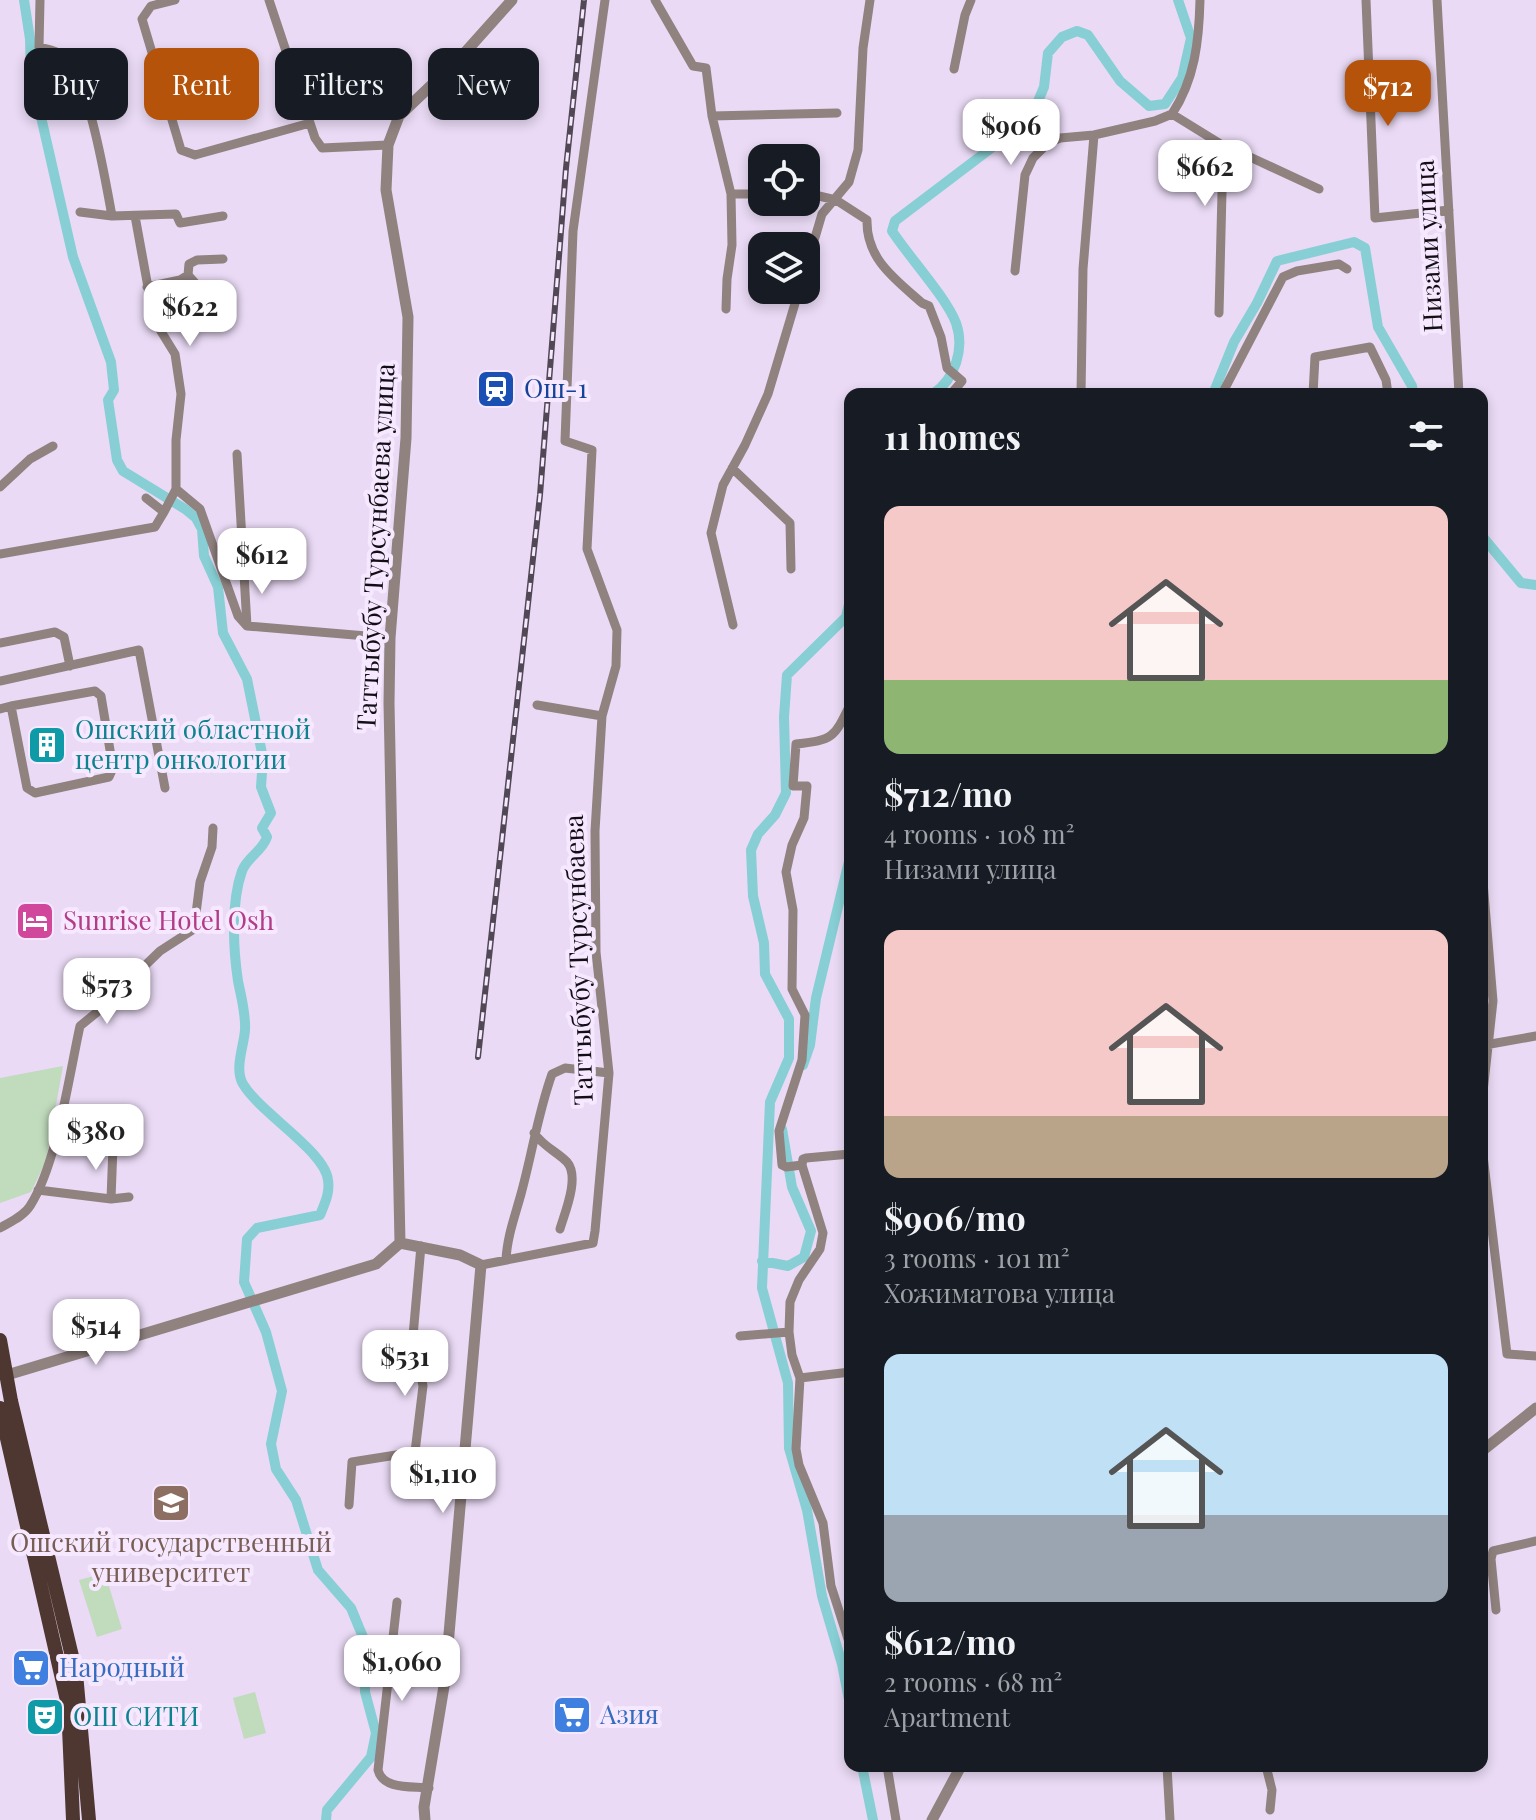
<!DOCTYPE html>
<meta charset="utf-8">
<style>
:root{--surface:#171b24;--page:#242831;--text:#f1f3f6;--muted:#9ea1a6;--accent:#b45309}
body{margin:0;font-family:"Playfair Display",serif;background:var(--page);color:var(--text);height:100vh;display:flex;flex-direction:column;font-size:30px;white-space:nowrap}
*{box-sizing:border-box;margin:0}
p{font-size:26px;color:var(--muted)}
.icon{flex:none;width:44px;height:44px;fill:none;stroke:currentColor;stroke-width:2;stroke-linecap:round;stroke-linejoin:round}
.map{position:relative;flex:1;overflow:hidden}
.details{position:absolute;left:844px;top:388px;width:644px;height:1384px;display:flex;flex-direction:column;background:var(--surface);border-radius:16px;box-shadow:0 4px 12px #0003}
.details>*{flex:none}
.banner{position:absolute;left:24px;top:48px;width:700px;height:72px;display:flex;gap:16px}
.controls{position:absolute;left:748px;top:144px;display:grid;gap:16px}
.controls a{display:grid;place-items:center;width:72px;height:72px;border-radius:16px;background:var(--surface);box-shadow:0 4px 12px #0003;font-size:40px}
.price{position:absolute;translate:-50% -68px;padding:0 18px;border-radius:16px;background:#fff;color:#222;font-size:26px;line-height:52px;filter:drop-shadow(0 2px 4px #0008)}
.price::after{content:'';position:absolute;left:50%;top:48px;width:24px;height:18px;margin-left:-12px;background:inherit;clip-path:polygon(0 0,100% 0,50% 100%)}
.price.active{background:var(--accent);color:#fff}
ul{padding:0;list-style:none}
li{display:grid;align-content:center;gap:16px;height:424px;padding:0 40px}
li span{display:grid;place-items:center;height:248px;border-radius:16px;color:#555}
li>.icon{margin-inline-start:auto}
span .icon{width:144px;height:144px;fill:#fffc;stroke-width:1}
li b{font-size:34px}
h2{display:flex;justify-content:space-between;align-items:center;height:96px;padding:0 40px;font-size:34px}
.chip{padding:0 28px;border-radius:16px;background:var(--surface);box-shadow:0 4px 12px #0003;font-size:28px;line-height:72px}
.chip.active{background:var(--accent);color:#fff}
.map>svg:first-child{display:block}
</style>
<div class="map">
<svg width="1536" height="1820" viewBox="0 0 1536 1820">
<rect width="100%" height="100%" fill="#eadaf5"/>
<path fill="#c1dbbd" d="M63,1066L46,1161L31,1192L0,1203V1078Z
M105,1573L122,1629L97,1637L79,1580Z
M255,1692L266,1733L244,1739L233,1698Z"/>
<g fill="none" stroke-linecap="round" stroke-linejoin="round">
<path stroke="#87cfd4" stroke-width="10" d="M24,0L30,39L31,73L73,257L111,362L114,390L108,400L117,460L123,471L185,509L196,518L202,529L204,556L218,587L223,633L247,679L263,758L261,787L271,813L262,828L267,837C262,852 247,857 242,871C231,902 233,948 238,981C241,996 246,1014 245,1030C244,1046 234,1069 243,1084C260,1113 325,1151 328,1180C330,1193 325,1203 320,1215L257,1228L247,1239L244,1282L266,1332L282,1391L271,1444L276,1469L296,1500L318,1570L351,1608L365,1642V1692L376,1733L371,1757L327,1810L326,1820
M933,394C955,379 965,349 956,323C946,297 909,257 892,231L895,221L1031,118L1044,87L1048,53L1062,37L1077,31L1088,35L1120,81L1149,106L1165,104L1182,78L1191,38L1178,0
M1213,394L1234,342L1257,303L1277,261L1354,242L1365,248L1378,327L1412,386L1413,394
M1482,536L1521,583L1536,585
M850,600L846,617L787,675L784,717L786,793L775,815L758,834L751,850L753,896L764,943L765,974L789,1019V1058L770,1102L762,1288L788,1383L789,1448L807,1510L822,1596L842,1664L850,1705
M803,1065L810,1045L816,998L850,857
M762,1261L788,1266L804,1257L811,1231L792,1187L782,1129
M862,1766L873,1820"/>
<path stroke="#90827f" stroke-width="9" d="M40,0L39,47C46,49 57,51 63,55C88,73 106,184 112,216
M175,0L151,6L142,19L181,150L195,155L310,123
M269,0L315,138L322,148L388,145
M655,0L693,66L706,68L712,116L731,194L732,245L727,279L726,309
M1366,0L1375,218L1449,210
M1437,0L1459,394
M954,69L965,15L971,0
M1172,114L1219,143L1223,152L1219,313
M712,116L837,113
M1223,152L1250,157L1319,189
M806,193L836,200L867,220C866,259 895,279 922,303L929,306L941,337L947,368L962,381L951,394
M731,194H762
M80,212L112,216L176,214L180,223L223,216
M135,216L154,320L175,354L181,394L176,440V489L164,512
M806,268L822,214L849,182L858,150L863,48L870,0
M1015,271L1025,175L1033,158L1048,143L1060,138L1094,135L1155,121L1172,114C1195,79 1199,41 1200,0
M188,275L196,284L198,322
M147,287L180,280L188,275L189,264L197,260L223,259
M1081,394L1083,269L1094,135
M1222,394L1283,277L1297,271L1339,264L1347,269
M1313,394L1315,357L1370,347L1386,380L1388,394
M237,454L247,626L390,638
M732,468L790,523L791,569
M0,487L30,459L53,446
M176,489L200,509L238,616L246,625
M0,554L155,527L164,512L146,498
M733,625L711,533L723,485L745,445L768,394L799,290
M0,643L55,632L64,637L70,666
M0,681L139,650L165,788
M537,705L602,716
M850,705C834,738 833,740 796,744L793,786H807L804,818L792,845L786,872L793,910L792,989L805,1015L802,1060L779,1131L782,1165L786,1167L802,1165L803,1159L806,1158L850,1154
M0,709L11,706L95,691L101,696L113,768L109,777L35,793L27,788L11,706
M1482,870L1493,1001L1482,1101
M1485,1045L1536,1036
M534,1133C544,1147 556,1151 567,1162C580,1177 565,1212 560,1229
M1482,1147L1507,1354L1536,1356
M802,1165L823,1233L820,1249L799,1280L790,1302L789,1332L792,1355L800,1378L796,1449L799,1465L823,1523L831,1586L850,1645
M38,1190L111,1199L129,1197
M111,1199L113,1146
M0,1228C10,1222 24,1216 30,1206C57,1164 69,1076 80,1026L96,1013L160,951L194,929L200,882L212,847L213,828
M506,1260C507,1237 515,1216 521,1194C532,1154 538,1113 552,1074L565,1068L609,1073
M481,1265L593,1243L595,1231L609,1073L596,952L595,831L602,716L616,666L617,630L587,549L592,450L565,441L573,231L605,0
M740,1336L789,1332
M800,1378L850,1372
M349,1505L352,1462L415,1452L423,1386L413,1336L421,1246
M397,1602L378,1770C383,1790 412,1786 429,1788
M1496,1610L1491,1559L1493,1551L1536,1541
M887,1766L896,1820
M1167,1766L1170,1820
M1266,1766L1272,1790L1270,1810"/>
<path stroke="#90827f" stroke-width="11" d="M400,1243L389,703L390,638L406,438L408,317L386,190L388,145L399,116L461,57L512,0
M400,1243L460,1255L481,1265L445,1680L424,1807L425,1820
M7,1375L376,1264L400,1243
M1482,1451L1536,1408
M932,1820L961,1766"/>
<path stroke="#4e3731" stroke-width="14" d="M0,1340L11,1401L76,1673L89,1820
M0,1408L68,1705L73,1820"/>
<g stroke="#514856" stroke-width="6">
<path id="rail" d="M478,1057L540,495L566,168L584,0"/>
</g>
<use href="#rail" stroke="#f6e8fe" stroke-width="3" stroke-dasharray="9" stroke-linecap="butt"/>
</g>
<defs>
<g id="station-square" transform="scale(2)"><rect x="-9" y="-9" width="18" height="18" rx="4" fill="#1a4fb4" stroke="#f6e8fe"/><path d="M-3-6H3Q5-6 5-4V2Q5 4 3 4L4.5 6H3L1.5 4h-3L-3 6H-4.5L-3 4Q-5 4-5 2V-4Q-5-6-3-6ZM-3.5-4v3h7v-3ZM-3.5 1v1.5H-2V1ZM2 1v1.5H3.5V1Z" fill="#fff"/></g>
<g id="building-square" transform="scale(2)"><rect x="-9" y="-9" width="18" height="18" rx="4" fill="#0f9aa8" stroke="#f6e8fe"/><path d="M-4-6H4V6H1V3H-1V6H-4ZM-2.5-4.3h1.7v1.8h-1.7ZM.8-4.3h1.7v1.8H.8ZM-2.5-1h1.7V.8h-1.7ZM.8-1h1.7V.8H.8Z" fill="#fff"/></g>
<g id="hotel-square" transform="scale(2)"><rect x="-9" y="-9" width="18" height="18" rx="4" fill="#d1479c" stroke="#f6e8fe"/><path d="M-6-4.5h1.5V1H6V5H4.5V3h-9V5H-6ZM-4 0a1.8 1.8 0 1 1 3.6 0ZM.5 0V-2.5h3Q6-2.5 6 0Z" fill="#fff"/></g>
<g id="university-square" transform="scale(2)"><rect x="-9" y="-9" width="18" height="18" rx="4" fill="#8d6e63" stroke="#f6e8fe"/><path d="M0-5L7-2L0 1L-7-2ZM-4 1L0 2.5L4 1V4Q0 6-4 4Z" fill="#fff"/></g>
<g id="supermarket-square" transform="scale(2)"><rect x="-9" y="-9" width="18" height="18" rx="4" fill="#3f7fe0" stroke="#f6e8fe"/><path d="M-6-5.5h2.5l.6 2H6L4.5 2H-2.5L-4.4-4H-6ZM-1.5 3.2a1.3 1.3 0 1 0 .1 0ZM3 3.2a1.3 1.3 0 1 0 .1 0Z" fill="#fff"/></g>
<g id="theatre-square" transform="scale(2)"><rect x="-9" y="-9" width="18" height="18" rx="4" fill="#0f9aa8" stroke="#f6e8fe"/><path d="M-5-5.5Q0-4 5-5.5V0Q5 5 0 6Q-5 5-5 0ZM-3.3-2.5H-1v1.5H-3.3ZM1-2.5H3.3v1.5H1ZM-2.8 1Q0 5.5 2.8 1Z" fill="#fff"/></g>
</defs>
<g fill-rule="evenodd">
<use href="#station-square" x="496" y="389"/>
<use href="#building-square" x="47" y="745"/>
<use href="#hotel-square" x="35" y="921"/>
<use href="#university-square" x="171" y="1503"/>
<use href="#supermarket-square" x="31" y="1668"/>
<use href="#supermarket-square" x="572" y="1715"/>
<use href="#theatre-square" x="45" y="1717"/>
</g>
<g text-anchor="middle" stroke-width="8" stroke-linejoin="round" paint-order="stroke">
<g font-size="26" fill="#130d16" stroke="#f6e8fe">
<text transform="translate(1429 246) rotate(-93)" y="9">Низами улица</text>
<text transform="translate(376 547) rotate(-87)" y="9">Таттыбубу Турсунбаева улица</text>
<text transform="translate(579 960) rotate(-92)" y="9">Таттыбубу Турсунбаева</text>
</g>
<g font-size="26" fill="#164399" stroke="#f6e8fe" text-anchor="start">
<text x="524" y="398">Ош-1</text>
</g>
<g font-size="26" fill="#0d838f" stroke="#f6e8fe" text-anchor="start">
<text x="75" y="739">Ошский областной<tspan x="75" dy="30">центр онкологии</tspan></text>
<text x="73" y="1726">ОШ СИТИ</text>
</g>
<g font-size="26" fill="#b23c85" stroke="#f6e8fe" text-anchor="start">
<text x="63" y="930">Sunrise Hotel Osh</text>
</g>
<g font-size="26" fill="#785e54" stroke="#f6e8fe">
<text x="171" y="1552">Ошский государственный<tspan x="171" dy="30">университет</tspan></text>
</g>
<g font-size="26" fill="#366cbe" stroke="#f6e8fe" text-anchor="start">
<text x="59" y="1677">Народный</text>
<text x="600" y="1724">Азия</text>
</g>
</g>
</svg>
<div class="controls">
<a><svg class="icon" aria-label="locate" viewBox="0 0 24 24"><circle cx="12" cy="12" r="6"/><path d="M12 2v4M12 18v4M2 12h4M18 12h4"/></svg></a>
<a><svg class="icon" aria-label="layers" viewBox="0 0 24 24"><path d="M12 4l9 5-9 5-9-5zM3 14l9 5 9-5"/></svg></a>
</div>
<b class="price active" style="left:1388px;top:128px">$712</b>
<b class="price" style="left:1011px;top:167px">$906</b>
<b class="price" style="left:1205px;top:208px">$662</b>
<b class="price" style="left:190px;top:348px">$622</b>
<b class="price" style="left:262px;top:596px">$612</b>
<b class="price" style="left:107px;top:1026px">$573</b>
<b class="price" style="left:96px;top:1172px">$380</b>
<b class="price" style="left:96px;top:1367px">$514</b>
<b class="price" style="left:405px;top:1398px">$531</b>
<b class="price" style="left:443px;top:1515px">$1,110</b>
<b class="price" style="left:402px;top:1703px">$1,060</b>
<div class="banner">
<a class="chip">Buy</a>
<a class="chip active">Rent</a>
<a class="chip">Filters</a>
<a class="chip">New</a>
</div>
<section class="details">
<h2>11 homes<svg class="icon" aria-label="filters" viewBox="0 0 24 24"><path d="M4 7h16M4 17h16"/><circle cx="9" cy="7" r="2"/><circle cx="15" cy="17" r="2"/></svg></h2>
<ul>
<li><span style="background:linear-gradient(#f6c9c9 70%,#8fb573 0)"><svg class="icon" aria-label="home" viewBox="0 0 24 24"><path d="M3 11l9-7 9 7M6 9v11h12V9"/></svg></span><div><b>$712/mo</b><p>4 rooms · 108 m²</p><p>Низами улица</p></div></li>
<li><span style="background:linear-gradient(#f6c9c9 75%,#b9a48a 0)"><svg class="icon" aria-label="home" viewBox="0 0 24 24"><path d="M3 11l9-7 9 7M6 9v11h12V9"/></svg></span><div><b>$906/mo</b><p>3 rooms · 101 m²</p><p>Хожиматова улица</p></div></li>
<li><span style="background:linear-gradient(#bfe0f5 65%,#9aa5b1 0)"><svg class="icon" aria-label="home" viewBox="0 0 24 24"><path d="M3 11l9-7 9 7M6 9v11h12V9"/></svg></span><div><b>$612/mo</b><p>2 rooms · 68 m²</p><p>Apartment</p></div></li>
</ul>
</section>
</div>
